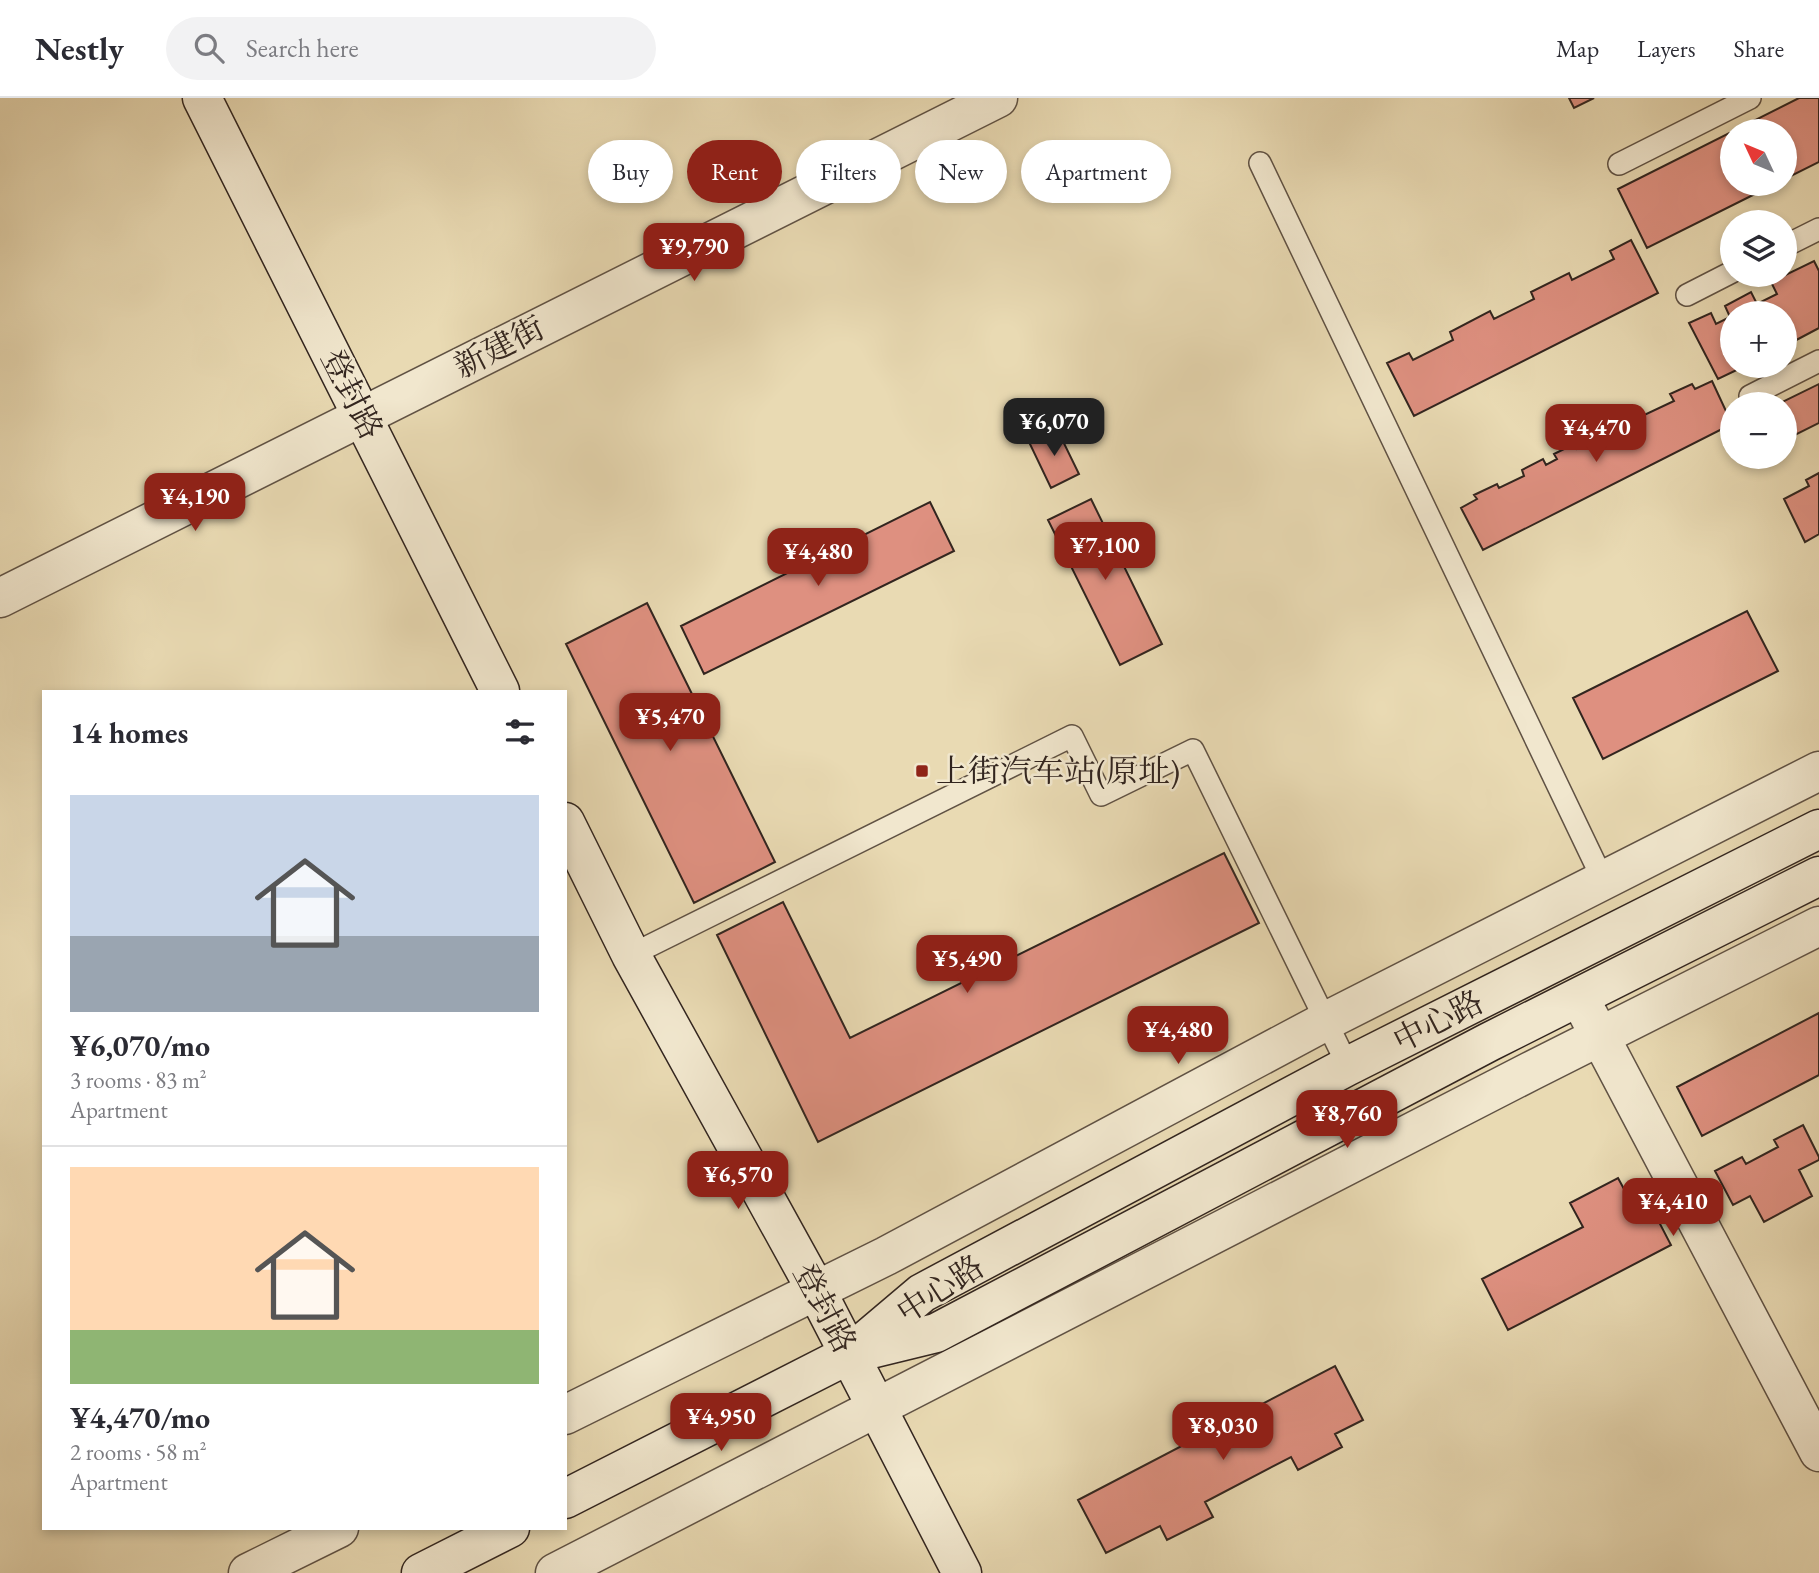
<!DOCTYPE html>
<meta charset="utf-8">
<style>
:root{--surface:#fff;--page:#f2f2f3;--text:#2b2b33;--muted:#7c7c81;--line:#e1e1e2;--accent:#8f2418}
body{margin:0;font-family:"EB Garamond","Noto Serif SC",serif;background:var(--page);color:var(--text);height:100vh;display:flex;flex-direction:column;font-size:26px;white-space:nowrap}
*{box-sizing:border-box;margin:0}
p{font-size:23px;color:var(--muted)}
.icon{flex:none;width:38px;height:38px;fill:none;stroke:currentColor;stroke-width:2;stroke-linecap:round;stroke-linejoin:round}
.map{position:relative;flex:1;overflow:hidden}
.details{position:absolute;left:42px;top:592px;width:525px;height:840px;display:flex;flex-direction:column;background:var(--surface);border-radius:0px;box-shadow:0 4px 10px #0003}
.details>*{flex:none}
.guide{position:absolute;left:588px;top:42px;width:665px;height:63px;display:flex;gap:14px}
.needle{width:46px;rotate:314deg}
.fabs{position:absolute;left:1720px;top:21px;display:grid;gap:14px}
.fabs a{display:grid;place-items:center;width:77px;height:77px;border-radius:50%;background:var(--surface);box-shadow:0 4px 10px #0003;font-size:35px}
.price{position:absolute;translate:-50% -60px;padding:0 16px;border-radius:14px;background:var(--accent);color:#fff;font-size:23px;line-height:46px;filter:drop-shadow(0 2px 4px #0008)}
.price::after{content:'';position:absolute;left:50%;top:42px;width:21px;height:16px;margin-left:-10px;background:inherit;clip-path:polygon(0 0,100% 0,50% 100%)}
.price.current{background:#222;color:#fff}
ul{padding:0;list-style:none}
li{display:grid;align-content:center;gap:14px;height:371px;padding:0 28px}
li+li{border-top:2px solid var(--line)}
li span{display:grid;place-items:center;height:217px;border-radius:0px;color:#555}
li>.icon{margin-inline-start:auto}
span .icon{width:126px;height:126px;fill:#fffc;stroke-width:1}
li b{font-size:30px}
h2{display:flex;justify-content:space-between;align-items:center;height:84px;padding:0 28px;font-size:30px}
.chip{padding:0 24px;border-radius:32px;background:var(--surface);box-shadow:0 4px 10px #0003;font-size:24px;line-height:63px}
.chip.current{background:var(--accent);color:#fff}
header{display:flex;align-items:center;gap:42px;box-sizing:border-box;height:98px;padding:0 35px;background:var(--surface);border-bottom:2px solid var(--line)}
header strong{font-size:33px}
nav{display:flex;gap:38px;margin-inline-start:auto;font-size:24px}
.search{width:490px;height:63px;background:var(--page);display:flex;align-items:center;gap:18px;box-sizing:border-box;padding:0 24px;border-radius:38px;color:var(--muted);font-size:26px}
.map>svg:first-child{display:block}
</style>
<header>
<strong>Nestly</strong>
<div class="search"><svg class="icon" aria-label="search" viewBox="0 0 24 24"><circle cx="10" cy="10" r="6"/><path d="M15 15l6 6"/></svg>Search here</div>
<nav><a>Map</a><a>Layers</a><a>Share</a></nav>
</header>
<div class="map">
<svg width="1819" height="1475" viewBox="0 0 1819 1475">
<rect width="100%" height="100%" fill="#e9dab3"/>
<filter id="stains"><feTurbulence type="fractalNoise" baseFrequency=".00286" numOctaves="4"/><feColorMatrix values="0 0 0 0 .2 0 0 0 0 .09 0 0 0 0 .02 0 0 0 .5 -.17"/></filter>
<radialGradient id="worn" r=".72"><stop offset=".6" stop-color="#630" stop-opacity="0"/><stop offset="1" stop-color="#630" stop-opacity=".3"/></radialGradient>
<path fill="#de9080" stroke="#32251f" stroke-width="2" d="M1569,0H1594L1574,10Z
M1799,0H1819V64L1785,81V33H1732V86H1775L1647,150L1618,91Z
M1631,142L1658,195L1414,318L1387,265L1409,255L1413,262L1453,242L1450,234L1490,213L1494,221L1534,201L1531,194L1569,175L1572,182L1614,161L1610,153Z
M1814,163L1819,173V230L1785,248V215H1732V268H1745L1718,281L1689,225L1711,215L1716,226L1730,219L1725,208L1751,194L1757,206L1777,196L1771,184Z
M1712,283L1732,326L1483,452L1461,410L1477,401L1474,397L1497,386L1499,390L1524,378L1522,372L1543,361L1546,367L1557,361L1554,356L1574,346L1577,351L1609,335L1607,330L1635,315L1638,320L1674,303L1670,296L1692,286L1695,291Z
M1819,286V325L1785,342V306H1778Z
M1057,331L1079,376L1051,390L1029,344Z
M1819,375V436L1805,444L1784,401L1809,388L1806,382Z
M1091,401L1162,546L1120,567L1048,422Z
M930,404L954,453L704,576L681,528Z
M647,505L775,764L694,805L566,546Z
M1747,513L1778,573L1603,661L1573,600Z
M1224,755L1259,825L818,1044L717,837L783,804L850,940Z
M1819,915V977L1702,1038L1677,989Z
M1803,1027L1819,1059V1062L1799,1072L1812,1098L1764,1124L1750,1098L1733,1107L1715,1073L1742,1059L1746,1066L1778,1049L1774,1042Z
M1618,1080L1631,1104L1645,1097L1671,1147L1508,1232L1482,1181L1583,1129L1570,1105Z
M1335,1268L1363,1322L1335,1336L1342,1349L1298,1372L1291,1359L1205,1404L1213,1419L1167,1442L1160,1428L1106,1455L1078,1402Z"/>
<g fill="none" stroke-linecap="round" stroke-linejoin="round">
<g stroke="#605244" stroke-width="24">
<path id="lane" d="M1260,65L1603,782
M1619,66L1750,0
M1785,148L1819,131
M1687,197L1732,174
M1750,298L1819,263
M631,857L1072,638L1101,697L1193,652L1348,968"/>
</g>
<g stroke="#605244" stroke-width="41">
<path id="street" d="M0,500L998,0
M1588,916L1819,1354
M565,1317L886,1158L1326,923L1819,673
M248,1475L339,1430
M555,1475L1531,973L1819,828"/>
</g>
<g stroke="#32251f" stroke-width="41">
<path id="secondary" d="M202,0L500,593
M565,724L631,857L816,1192L962,1475
M857,1250L922,1195L1348,968L1819,731
M565,1401L850,1256L936,1235L1489,944L1819,778
M421,1475L510,1430"/>
</g>
<use href="#lane" stroke="#f1e7ce" stroke-width="21"/>
<use href="#street" stroke="#f1e7ce" stroke-width="38"/>
<use href="#secondary" stroke="#f1e7ce" stroke-width="38"/>
</g>
<rect fill="#8f2418" stroke="#f1e7ce" stroke-width="2.5" x="915" y="666" width="14" height="14" rx="3.5"/>
<g text-anchor="middle" stroke-width="5" stroke-linejoin="round" paint-order="stroke">
<g font-size="32" fill="#32251f" stroke="#f1e7ce">
<text transform="translate(499 249) rotate(-27)" y="11">新建街</text>
<text transform="translate(352 296) rotate(63)" y="11">登封路</text>
<text transform="translate(1438 923) rotate(-27)" y="11">中心路</text>
<text transform="translate(940 1191) rotate(-33)" y="11">中心路</text>
<text transform="translate(825 1210) rotate(62)" y="11">登封路</text>
</g>
<g font-size="32" fill="#32251f" stroke="#f1e7ce" text-anchor="start">
<text x="936" y="684">上街汽车站(原址)</text>
</g>
</g>
<rect width="100%" height="100%" filter="url(#stains)"/>
<rect width="100%" height="100%" fill="url(#worn)"/>
</svg>
<div class="fabs">
<a><svg class="needle" viewBox="-14 -14 28 28"><path d="M0-13l5 13h-10z" fill="#e53935"/><path d="M0 13l5-13h-10z" fill="#7c7c81"/></svg></a>
<a><svg class="icon" aria-label="layers" viewBox="0 0 24 24"><path d="M12 4l9 5-9 5-9-5zM3 14l9 5 9-5"/></svg></a>
<a>+</a>
<a>−</a>
</div>
<b class="price" style="left:694px;top:185px">¥9,790</b>
<b class="price current" style="left:1054px;top:360px">¥6,070</b>
<b class="price" style="left:1596px;top:366px">¥4,470</b>
<b class="price" style="left:195px;top:435px">¥4,190</b>
<b class="price" style="left:1105px;top:484px">¥7,100</b>
<b class="price" style="left:818px;top:490px">¥4,480</b>
<b class="price" style="left:670px;top:655px">¥5,470</b>
<b class="price" style="left:967px;top:897px">¥5,490</b>
<b class="price" style="left:1178px;top:968px">¥4,480</b>
<b class="price" style="left:1347px;top:1052px">¥8,760</b>
<b class="price" style="left:738px;top:1113px">¥6,570</b>
<b class="price" style="left:1673px;top:1140px">¥4,410</b>
<b class="price" style="left:721px;top:1355px">¥4,950</b>
<b class="price" style="left:1223px;top:1364px">¥8,030</b>
<div class="guide">
<a class="chip">Buy</a>
<a class="chip current">Rent</a>
<a class="chip">Filters</a>
<a class="chip">New</a>
<a class="chip">Apartment</a>
</div>
<section class="details">
<h2>14 homes<svg class="icon" aria-label="filters" viewBox="0 0 24 24"><path d="M4 7h16M4 17h16"/><circle cx="9" cy="7" r="2"/><circle cx="15" cy="17" r="2"/></svg></h2>
<ul>
<li><span style="background:linear-gradient(#c9d6e8 65%,#9aa5b1 0)"><svg class="icon" aria-label="home" viewBox="0 0 24 24"><path d="M3 11l9-7 9 7M6 9v11h12V9"/></svg></span><div><b>¥6,070/mo</b><p>3 rooms · 83 m²</p><p>Apartment</p></div></li>
<li><span style="background:linear-gradient(#ffd9b3 75%,#8fb573 0)"><svg class="icon" aria-label="home" viewBox="0 0 24 24"><path d="M3 11l9-7 9 7M6 9v11h12V9"/></svg></span><div><b>¥4,470/mo</b><p>2 rooms · 58 m²</p><p>Apartment</p></div></li>
</ul>
</section>
</div>
